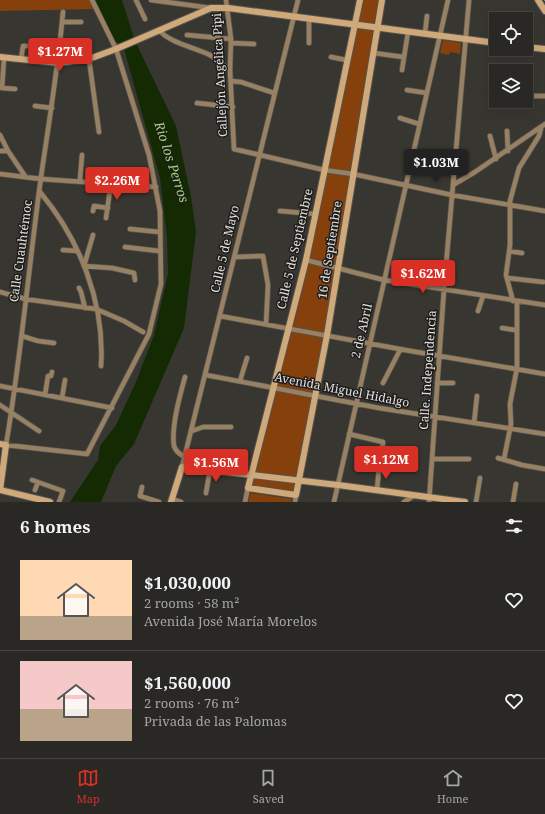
<!DOCTYPE html>
<meta charset="utf-8">
<style>
:root{--surface:#292825;--page:#31302d;--text:#f1f3f6;--muted:#a5a6a7;--line:#454442;--accent:#d93025}
body{margin:0;font-family:"Noto Serif",serif;background:var(--page);color:var(--text);height:100vh;display:flex;flex-direction:column;font-size:15px;white-space:nowrap}
*{box-sizing:border-box;margin:0}
p{font-size:13px;color:var(--muted)}
.icon{flex:none;width:22px;height:22px;fill:none;stroke:currentColor;stroke-width:2;stroke-linecap:round;stroke-linejoin:round}
.map{position:relative;height:502px;overflow:hidden}
.drawer{display:flex;flex-direction:column;background:var(--surface);flex:1}
.drawer>*{flex:none}
.buttons{position:absolute;left:489px;top:12px;display:grid;gap:8px}
.buttons a{display:grid;place-items:center;width:44px;height:44px;border-radius:0px;background:var(--surface);box-shadow:0 4px 16px #0002,0 0 0 1px var(--line);font-size:20px}
.price{position:absolute;translate:-50% -34px;padding:0 9px;border-radius:4px;background:var(--accent);color:#fff;font-size:13px;line-height:26px;filter:drop-shadow(0 1px 2px #0008)}
.price::after{content:'';position:absolute;left:50%;top:24px;width:12px;height:9px;margin-left:-6px;background:inherit;clip-path:polygon(0 0,100% 0,50% 100%)}
.price.selected{background:#222;color:#fff}
ul{padding:0;list-style:none}
li{display:flex;align-items:center;gap:12px;height:100px;padding:0 20px}
li+li{border-top:1px solid var(--line)}
li span{display:grid;place-items:center;flex:none;width:112px;height:80px;border-radius:0px;color:#555}
li>.icon{margin-inline-start:auto}
span .icon{width:48px;height:48px;fill:#fffc;stroke-width:1}
li b{font-size:17px}
h2{display:flex;justify-content:space-between;align-items:center;height:48px;padding:0 20px;font-size:17px}
.tab-bar{display:flex;justify-content:space-around;align-items:center;height:56px;border-top:1px solid var(--line);background:var(--surface);font-size:11px;color:var(--muted)}
.tab-bar a{display:grid;justify-items:center;gap:2px}
.tab-bar .selected{color:var(--accent)}
.map>svg:first-child{display:block}
</style>
<div class="map">
<svg width="545" height="502" viewBox="0 0 545 502">
<rect width="100%" height="100%" fill="#373631"/>
<path fill="#85400c" d="M0,0H90L95,9L0,11Z
M359,0H382L296,495L248,488L306,260Z
M443,40L461,43L460,54L450,52L449,55L440,53Z
M251,493L292,499L291,502H248Z"/>
<path fill="#142a03" d="M95,0H122L135,41L176,126L191,197L196,232L184,328L134,444L116,466L101,502H70L98,460L100,446L116,425L136,382L154,335L168,274L167,237L160,178L123,45L113,40Z"/>
<g fill="none" stroke-linecap="round" stroke-linejoin="round">
<g stroke="#555450" stroke-width="6">
<path id="street" d="M136,0L145,19
M151,0L211,8
M226,0L231,39L230,70L234,149L324,170L353,174L452,195L545,211
M63,12C58,68 49,122 41,177C29,266 21,356 6,445L87,454L149,334L161,284L160,211L149,155L116,49L92,0
M309,19V43
M62,22H81
M159,30C168,42 196,48 210,55C217,59 222,66 230,70
M425,33L427,16
M187,35L231,39
M231,43L254,44
M374,53L403,57
M331,57L346,60
M4,58L2,88L15,89
M21,59L23,46H26
M89,59L99,132
M402,70L408,32
M231,81L241,82L274,93
M407,90L427,93
M526,96H545
M197,103L233,107
M35,106L52,108
M400,118L419,124
M507,131L508,151
M0,135L8,151L25,176
M490,136L496,159
M0,151H8
M0,174L41,179L156,187
M80,180L82,155
M453,185L475,172L545,124
M40,192C80,240 105,303 101,366
M93,211L94,206L108,208
M280,211L315,214
M106,218L111,183
M130,229L159,232
M93,235L84,266L112,268L134,273L135,280
M125,247L159,251
M63,250L77,251
M509,251L522,253
M235,257L263,256L268,285L266,324
M306,260L384,280L545,305
M507,278L543,282
M79,288L81,292L85,308
M0,292L25,299L96,309L124,321L143,332
M513,301L506,275L510,245V201L519,168L539,136L541,128
M478,311L483,296
M220,316L405,350L545,374
M502,328L515,330
M22,336L38,341L54,343
M206,375L379,408L545,434
M240,381L247,358
M383,383L400,350
M437,383H453
M0,386L112,408
M45,395L48,376H51L52,372
M62,398L65,380
M0,405L39,431
M474,423L477,396
M192,431L203,427H231
M349,434L383,442L382,452
M185,457C180,454 176,452 174,446C171,427 180,395 185,377
M498,458L522,465L545,469
M432,459H469
M504,459L511,424L510,404L517,368V301
M182,467L298,0
M32,480L63,491L59,502
M142,487L140,496L159,502
M35,490L38,482
M377,490L379,468
M206,493L210,470
M172,499L181,502
M245,502L248,488
M295,502L296,495
M334,502L448,0
M404,502L415,495
M429,502L444,289L469,0
M476,502L480,478
M513,502L516,484"/>
</g>
<g stroke="#555450" stroke-width="8">
<path id="secondary" d="M360,0L306,260L248,488L296,495L327,335L382,0
M538,0L545,11
M526,47L545,49
M0,57L58,63L89,59L116,49L211,8H228L496,43
M0,444L6,445L0,490L50,502
M171,502L182,467L338,485L465,502"/>
</g>
<use href="#street" stroke="#988063" stroke-width="4.5"/>
<use href="#secondary" stroke="#d0a97a" stroke-width="6"/>
<path stroke="#898884" stroke-width="1" stroke-dasharray="5 5" stroke-linecap="butt" d="M544,0L545,1"/>
</g>
<g text-anchor="middle" stroke-width="3" stroke-linejoin="round" paint-order="stroke">
<g font-size="12" fill="#e0dfdc" stroke="#1e1d1b">
<text transform="translate(220 75) rotate(-93)" y="4">Callejón Angélica Pipi</text>
<text transform="translate(225 249) rotate(-77)" y="4">Calle 5 de Mayo</text>
<text transform="translate(295 249) rotate(-77)" y="4">Calle 5 de Septiembre</text>
<text transform="translate(330 250) rotate(-81)" y="4">16 de Septiembre</text>
<text transform="translate(21 251) rotate(-82)" y="4">Calle Cuauhtémoc</text>
<text transform="translate(362 331) rotate(-77)" y="4">2 de Abril</text>
<text transform="translate(428 370) rotate(-86)" y="4">Calle. Independencia</text>
<text transform="translate(342 390) rotate(11)" y="4">Avenida Miguel Hidalgo</text>
</g>
<g font-size="13" font-style="italic" fill="#99d571" stroke="#1e1d1b">
<text transform="translate(172 162) rotate(72)" y="5">Rio los Perros</text>
</g>
</g>
</svg>
<div class="buttons">
<a><svg class="icon" aria-label="locate" viewBox="0 0 24 24"><circle cx="12" cy="12" r="6"/><path d="M12 2v4M12 18v4M2 12h4M18 12h4"/></svg></a>
<a><svg class="icon" aria-label="layers" viewBox="0 0 24 24"><path d="M12 4l9 5-9 5-9-5zM3 14l9 5 9-5"/></svg></a>
</div>
<b class="price" style="left:60px;top:72px">$1.27M</b>
<b class="price selected" style="left:436px;top:183px">$1.03M</b>
<b class="price" style="left:117px;top:201px">$2.26M</b>
<b class="price" style="left:423px;top:294px">$1.62M</b>
<b class="price" style="left:386px;top:480px">$1.12M</b>
<b class="price" style="left:216px;top:483px">$1.56M</b>
</div>
<section class="drawer">
<h2>6 homes<svg class="icon" aria-label="filters" viewBox="0 0 24 24"><path d="M4 7h16M4 17h16"/><circle cx="9" cy="7" r="2"/><circle cx="15" cy="17" r="2"/></svg></h2>
<ul>
<li><span style="background:linear-gradient(#ffd9b3 70%,#b9a48a 0)"><svg class="icon" aria-label="home" viewBox="0 0 24 24"><path d="M3 11l9-7 9 7M6 9v11h12V9"/></svg></span><div><b>$1,030,000</b><p>2 rooms · 58 m²</p><p>Avenida José María Morelos</p></div><svg class="icon" aria-label="heart" viewBox="0 0 24 24"><path d="M12 20l-8-8c-3-5 5-10 8-4 3-6 11-1 8 4z"/></svg></li>
<li><span style="background:linear-gradient(#f6c9c9 60%,#b9a48a 0)"><svg class="icon" aria-label="home" viewBox="0 0 24 24"><path d="M3 11l9-7 9 7M6 9v11h12V9"/></svg></span><div><b>$1,560,000</b><p>2 rooms · 76 m²</p><p>Privada de las Palomas</p></div><svg class="icon" aria-label="heart" viewBox="0 0 24 24"><path d="M12 20l-8-8c-3-5 5-10 8-4 3-6 11-1 8 4z"/></svg></li>
</ul>
</section>
<nav class="tab-bar">
<a class="selected"><svg class="icon" aria-label="map" viewBox="0 0 24 24"><path d="M3 6l6-2 6 2 6-2v14l-6 2-6-2-6 2zM9 4v14M15 6v14"/></svg>Map</a>
<a><svg class="icon" aria-label="saved" viewBox="0 0 24 24"><path d="M7 4h10v16l-5-4-5 4z"/></svg>Saved</a>
<a><svg class="icon" aria-label="home" viewBox="0 0 24 24"><path d="M3 11l9-7 9 7M6 9v11h12V9"/></svg>Home</a>
</nav>
